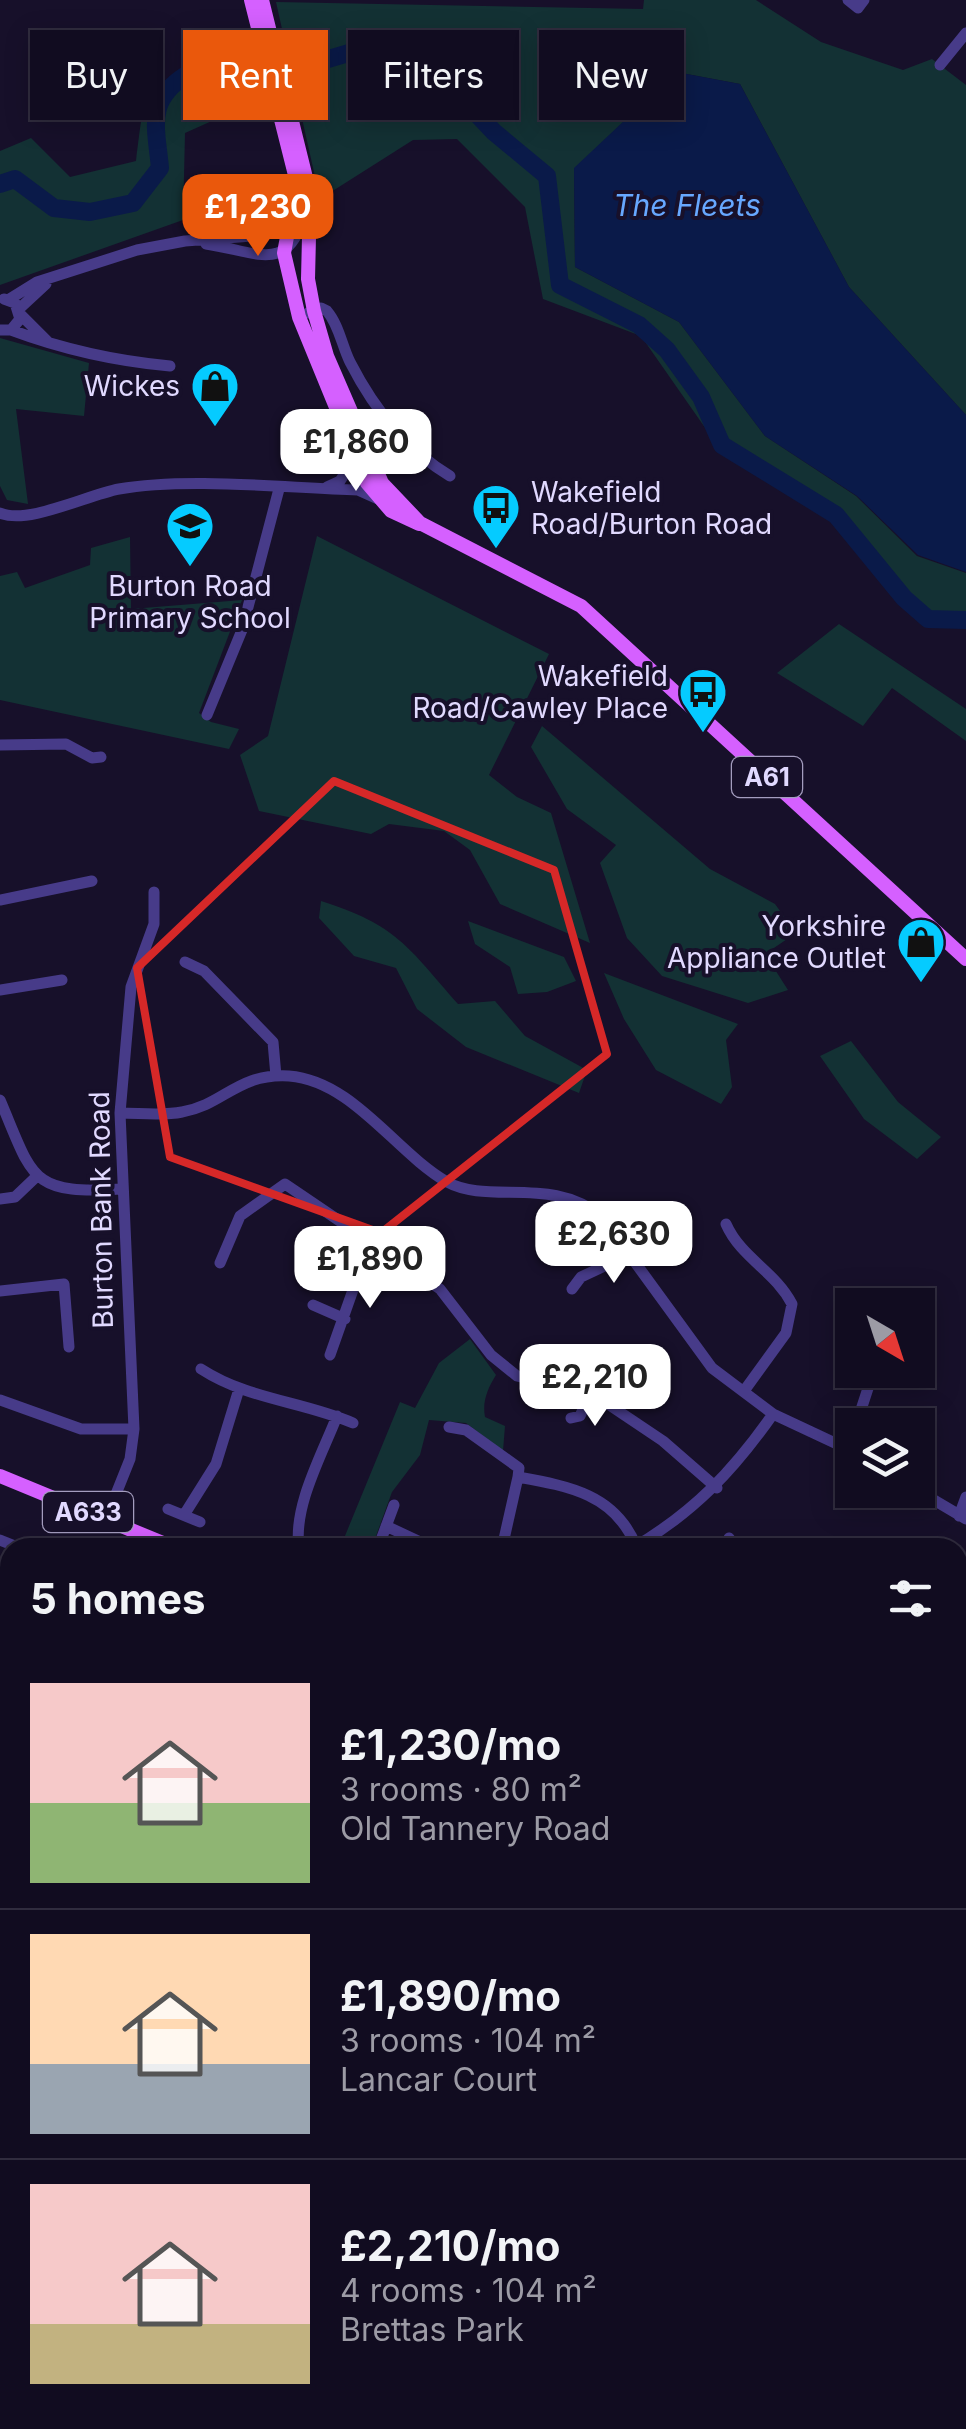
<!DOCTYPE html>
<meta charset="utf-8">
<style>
:root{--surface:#110c20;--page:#1a1529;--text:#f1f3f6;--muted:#9c9ba5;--line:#302c3e;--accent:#ea580c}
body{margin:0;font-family:Inter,sans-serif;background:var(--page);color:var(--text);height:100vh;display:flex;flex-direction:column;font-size:38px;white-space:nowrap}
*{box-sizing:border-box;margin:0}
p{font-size:32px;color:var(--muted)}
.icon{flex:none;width:55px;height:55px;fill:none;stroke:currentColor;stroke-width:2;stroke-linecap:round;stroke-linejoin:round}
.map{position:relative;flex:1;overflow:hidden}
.drawer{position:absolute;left:0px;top:1538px;width:968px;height:892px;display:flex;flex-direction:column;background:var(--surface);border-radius:30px 30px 0 0;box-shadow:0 5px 25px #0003,0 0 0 2px var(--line)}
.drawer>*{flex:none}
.top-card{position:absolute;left:30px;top:30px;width:908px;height:90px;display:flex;gap:20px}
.needle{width:65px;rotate:141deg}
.fabs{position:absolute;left:835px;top:1288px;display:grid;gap:20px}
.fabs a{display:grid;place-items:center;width:100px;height:100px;border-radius:0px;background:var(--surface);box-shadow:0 5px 25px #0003,0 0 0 2px var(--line);font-size:50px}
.price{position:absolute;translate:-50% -85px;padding:0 22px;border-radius:20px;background:#fff;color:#222;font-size:32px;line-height:65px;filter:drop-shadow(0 2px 5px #0008)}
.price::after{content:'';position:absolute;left:50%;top:60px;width:30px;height:22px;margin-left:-15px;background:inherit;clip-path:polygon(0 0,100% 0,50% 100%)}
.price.on{background:var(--accent);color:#fff}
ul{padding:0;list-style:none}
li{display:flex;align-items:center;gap:30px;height:250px;padding:0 30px}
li+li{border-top:2px solid var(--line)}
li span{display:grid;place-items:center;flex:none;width:280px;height:200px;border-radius:0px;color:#555}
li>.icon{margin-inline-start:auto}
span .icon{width:120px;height:120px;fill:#fffc;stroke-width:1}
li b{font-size:42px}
h2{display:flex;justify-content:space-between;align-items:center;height:120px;padding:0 30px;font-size:42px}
.tag{padding:0 35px;border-radius:0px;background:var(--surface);box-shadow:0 5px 25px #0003,0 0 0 2px var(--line);font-size:35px;line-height:90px}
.tag.on{background:var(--accent);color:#fff}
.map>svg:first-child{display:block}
</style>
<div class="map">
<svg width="966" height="2429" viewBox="0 0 966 2429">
<rect width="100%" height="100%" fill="#17102a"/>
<path fill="#133134" d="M644,0H756L821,42L903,70L932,59L966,85V415L849,287L740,84L676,72L574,169L575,267L679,322L765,436L856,496L917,556L966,573V618L928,619L904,598L836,515L722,452L641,336L543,299L525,207L457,139L413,140L320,199L276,2L643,9Z
M204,66L261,71L268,96L185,133L183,220L0,285V151L31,138L70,177L136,161C145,94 139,91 204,66Z
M0,338L89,363L84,416L16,409L28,504L7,500L0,486Z
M317,536L549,654L489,775L517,797L551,813L590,943L500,904L470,850L444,831L389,824L371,834L259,811L240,755L268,736Z
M130,537L131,609L242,600L199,713L211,722L239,729L229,749L0,700V576L17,572L25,588L90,565L91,548Z
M839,624L966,709V741L892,688L863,726L777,673Z
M542,726L710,869L775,904L796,933L765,954L788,990L748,1003L662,976L627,938L600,863L616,845L567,809L531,747Z
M321,901C397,925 408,947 458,1004L495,1001L525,1036L587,1070L579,1093L466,1047L417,1009L396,968L354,956L319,918Z
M468,921L564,957L576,981L547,992L518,994L510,967L475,944Z
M604,973L738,1024L726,1040L732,1087L721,1104L656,1070L624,1019Z
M851,1041L898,1102L941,1137L917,1159L864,1119L820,1056Z
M470,1339L496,1375C488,1388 482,1401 485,1417L505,1426L503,1451L466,1423L429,1420L420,1455L392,1492L372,1547L340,1548L400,1402L415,1408L439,1363Z
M0,1904L10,1909V2071L0,2083Z
M966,1931V2402L958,2399V1948Z
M0,2346L10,2352V2420H212L229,2429H0Z"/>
<path fill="#0a1a49" d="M676,72L740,84L849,287L966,415V572L918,555L857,496L765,436L679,322L575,267L574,168Z"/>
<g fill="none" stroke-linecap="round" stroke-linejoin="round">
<path stroke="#0a1a49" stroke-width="18" d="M0,184L15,179L54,208L90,212L133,203L160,168C156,126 146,101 186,75L248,83L362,49L460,96L494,132L547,176L560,285L639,325L667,350L701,397L722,445L836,515L904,598L928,619L966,620"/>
<path stroke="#473b89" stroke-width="11" d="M848,0L858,8L864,0
M940,65L966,33
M206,244C256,251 288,276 305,213
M8,300L37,282L137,250L185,241L266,235L290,212
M19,309L46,284
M308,313L321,308L327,311C339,325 342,346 350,362C374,409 405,449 450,476
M20,314L48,342
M0,330H11L20,319L15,303L4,299
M11,330C62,349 115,361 170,366
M327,487L340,481L355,458
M0,513C28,525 87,495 119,489C188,477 285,488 358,490L378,499
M207,715L242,630L279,489
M0,745L66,744L92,758L101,757
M0,900L92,881
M185,962L204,971L273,1042L276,1076
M0,990L62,980
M0,1100C33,1177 29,1195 120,1189
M120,1113C140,1113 163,1116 182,1112C224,1105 237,1073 289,1076C353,1081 395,1152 447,1182C489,1205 552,1175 602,1217L712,1368L773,1414L852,1451
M0,1199L15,1197L36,1177
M726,1224C741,1258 775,1271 792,1304L786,1333L744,1391
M220,1263L240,1216L285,1184L440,1289L491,1355L517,1376L596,1396L663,1441L717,1488
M572,1289L581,1277L630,1254
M0,1291L64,1284L69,1347
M313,1305L345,1319
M330,1355L359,1273L376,1250
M201,1369C249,1400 302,1401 353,1423
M0,1400L81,1429H134
M571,1418L580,1416L590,1394
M856,1425L874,1370
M449,1427L466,1430L519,1468L518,1477
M518,1477C568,1486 615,1494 636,1546
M917,1490L966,1519
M168,1509L200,1522
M184,1515L216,1464L239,1389
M959,1516L966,1497
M106,1519L130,1459L134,1429L120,1113L131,987L154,924V892
M386,1526L433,1548
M729,1538L736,1548
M0,1540L20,1548
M128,1548L134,1531
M299,1548C293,1506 322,1455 337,1416
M378,1548L394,1505
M502,1548L518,1477
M633,1548C694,1512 733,1471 773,1414
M750,1548L759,1545
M958,1645L966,1649
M958,1745L966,1749
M0,1766L10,1762
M960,1791L966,1779
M0,1895L10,1900
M551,2420L559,2429
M837,2420L873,2429
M640,2429L651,2420
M790,2429L801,2420"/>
<path stroke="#d560ff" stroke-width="14" d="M251,0L297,183L284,253L299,317L367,483L391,511L419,524
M262,0L310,194L308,279L314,311L327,356L382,483L420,523L581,606L966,959
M0,1476L175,1548
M958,1847L966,1830
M958,1857L966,1860
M805,2420L812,2429"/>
</g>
<path fill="none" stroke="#d62828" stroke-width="8" stroke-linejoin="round" d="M334,781L554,870L607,1054L381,1233L170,1157L137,968Z"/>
<defs>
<g id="shop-pin" transform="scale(2.5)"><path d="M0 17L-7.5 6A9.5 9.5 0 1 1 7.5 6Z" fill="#05cbff" stroke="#17102a"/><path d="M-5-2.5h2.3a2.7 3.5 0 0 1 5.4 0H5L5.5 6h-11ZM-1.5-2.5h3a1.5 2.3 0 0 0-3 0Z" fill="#111"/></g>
<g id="bus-pin" transform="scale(2.5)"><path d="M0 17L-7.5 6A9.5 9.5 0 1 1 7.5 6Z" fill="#05cbff" stroke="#17102a"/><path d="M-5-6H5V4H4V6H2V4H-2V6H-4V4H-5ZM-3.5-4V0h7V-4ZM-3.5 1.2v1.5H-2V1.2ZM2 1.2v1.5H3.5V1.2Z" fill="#111"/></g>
<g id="school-pin" transform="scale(2.5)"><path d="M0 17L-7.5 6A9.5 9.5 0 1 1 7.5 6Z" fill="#05cbff" stroke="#17102a"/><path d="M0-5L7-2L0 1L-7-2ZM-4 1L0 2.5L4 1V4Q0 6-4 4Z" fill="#111"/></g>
</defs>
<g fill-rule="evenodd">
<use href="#shop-pin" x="215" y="386"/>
<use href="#bus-pin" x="496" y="508"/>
<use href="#school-pin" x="190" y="526"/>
<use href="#bus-pin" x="703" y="692"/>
<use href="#shop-pin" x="921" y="942"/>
</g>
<g text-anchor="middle" stroke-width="8" stroke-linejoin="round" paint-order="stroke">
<g fill="#17102a" stroke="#a49dbf" stroke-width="2.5">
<rect x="732" y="757" width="70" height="40" rx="8"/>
<rect x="43" y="1492" width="90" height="40" rx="8"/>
</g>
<g font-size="25" font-weight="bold" fill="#e1d9ff">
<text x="767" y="786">A61</text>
<text x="88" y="1521">A633</text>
</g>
<g font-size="28" fill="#e1d9ff" stroke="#17102a" text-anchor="end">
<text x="180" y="396">Wickes</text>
<text x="531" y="502" text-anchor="start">Wakefield<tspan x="531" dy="32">Road/Burton Road</tspan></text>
<text x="190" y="596" text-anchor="middle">Burton Road<tspan x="190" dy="32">Primary School</tspan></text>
<text x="668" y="686">Wakefield<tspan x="668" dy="32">Road/Cawley Place</tspan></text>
<text x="886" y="936">Yorkshire<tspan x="886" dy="32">Appliance Outlet</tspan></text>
</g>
<g font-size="28" fill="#e1d9ff" stroke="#17102a">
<text transform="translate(101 1210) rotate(-91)" y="10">Burton Bank Road</text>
</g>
<g font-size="30" font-style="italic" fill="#67a8ff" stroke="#17102a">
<text x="687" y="216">The Fleets</text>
</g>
</g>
</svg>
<div class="fabs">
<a><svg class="needle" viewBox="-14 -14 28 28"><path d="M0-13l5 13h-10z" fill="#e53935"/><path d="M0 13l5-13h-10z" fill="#9c9ba5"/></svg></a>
<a><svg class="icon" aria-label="layers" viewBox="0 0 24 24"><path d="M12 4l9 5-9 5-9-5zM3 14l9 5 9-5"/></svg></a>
</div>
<b class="price on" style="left:258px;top:259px">£1,230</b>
<b class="price" style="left:356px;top:494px">£1,860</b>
<b class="price" style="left:614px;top:1286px">£2,630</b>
<b class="price" style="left:370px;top:1311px">£1,890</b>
<b class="price" style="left:595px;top:1429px">£2,210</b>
<div class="top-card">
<a class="tag">Buy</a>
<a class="tag on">Rent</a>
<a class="tag">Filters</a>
<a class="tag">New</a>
</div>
<section class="drawer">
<h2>5 homes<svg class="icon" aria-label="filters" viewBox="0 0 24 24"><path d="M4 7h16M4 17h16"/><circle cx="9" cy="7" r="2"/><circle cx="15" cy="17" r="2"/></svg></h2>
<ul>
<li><span style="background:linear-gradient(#f6c9c9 60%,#8fb573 0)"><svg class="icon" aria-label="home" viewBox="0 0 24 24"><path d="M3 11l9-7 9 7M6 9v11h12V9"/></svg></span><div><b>£1,230/mo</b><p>3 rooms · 80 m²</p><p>Old Tannery Road</p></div></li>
<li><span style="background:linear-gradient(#ffd9b3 65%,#9aa5b1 0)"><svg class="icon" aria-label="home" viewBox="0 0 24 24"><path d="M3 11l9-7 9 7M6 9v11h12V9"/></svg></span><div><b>£1,890/mo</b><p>3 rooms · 104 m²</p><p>Lancar Court</p></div></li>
<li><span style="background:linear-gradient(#f6c9c9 70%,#c2b280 0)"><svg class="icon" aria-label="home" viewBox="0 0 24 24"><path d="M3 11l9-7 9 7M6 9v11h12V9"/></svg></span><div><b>£2,210/mo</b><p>4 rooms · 104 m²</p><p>Brettas Park</p></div></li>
</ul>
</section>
</div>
